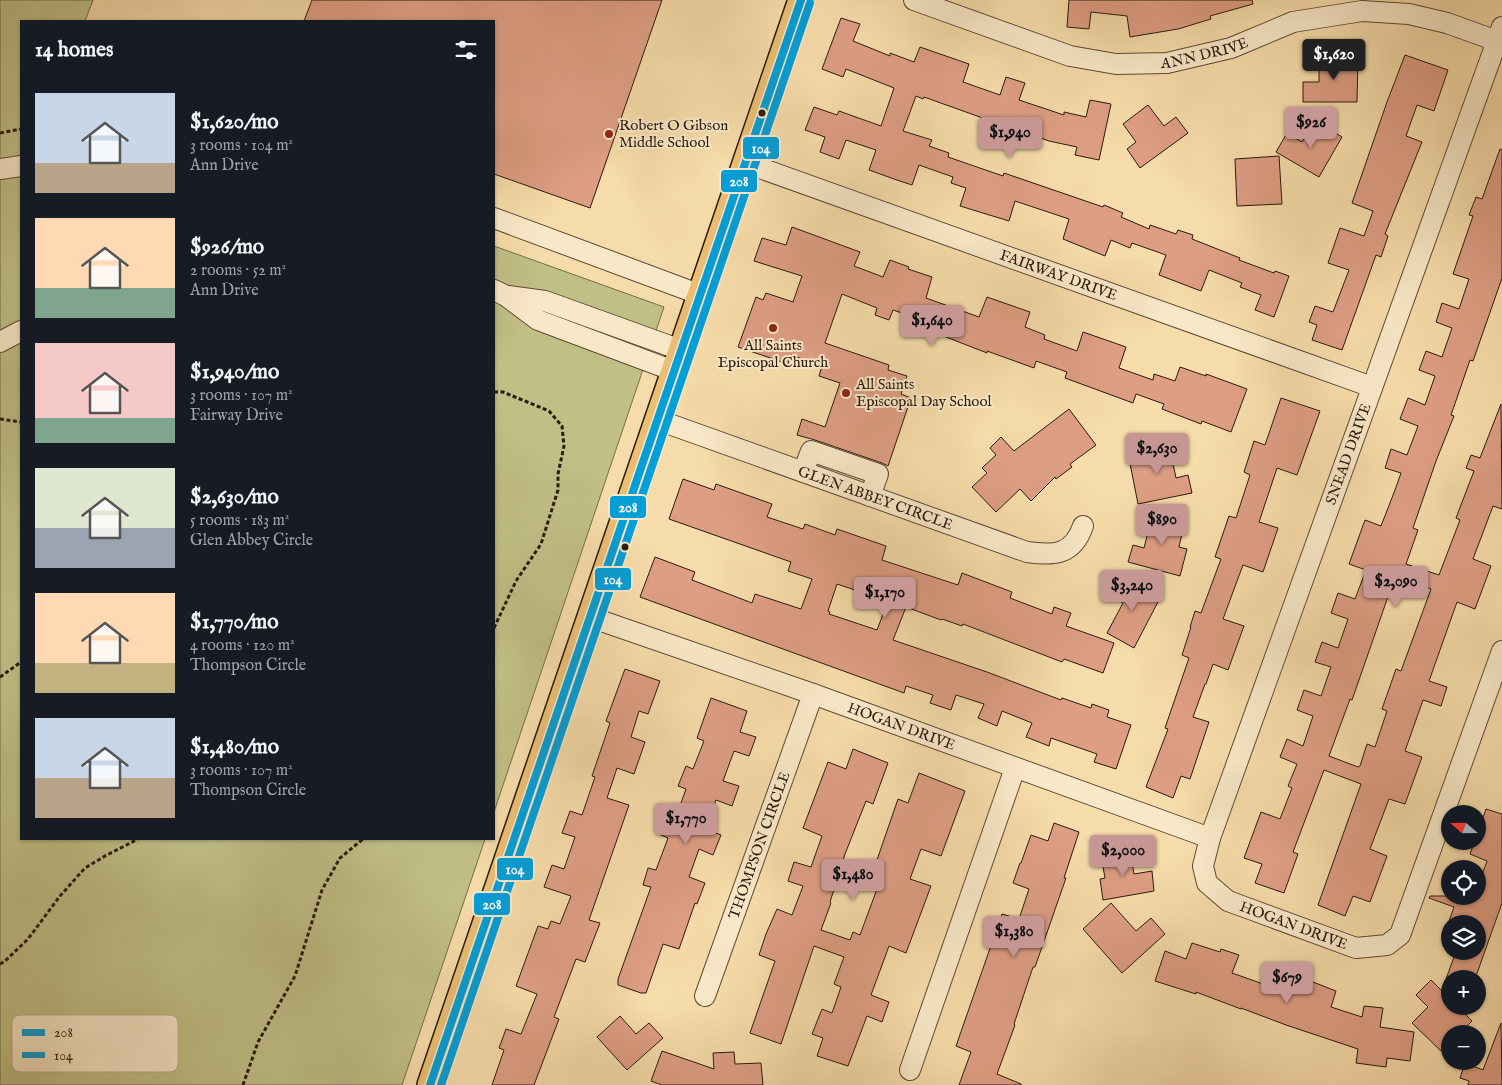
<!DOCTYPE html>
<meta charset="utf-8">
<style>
:root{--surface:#171b24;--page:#20242c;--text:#f1f3f6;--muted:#9ea1a6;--accent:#c59692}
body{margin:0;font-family:"IM FELL English",serif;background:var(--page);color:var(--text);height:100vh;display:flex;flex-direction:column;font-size:19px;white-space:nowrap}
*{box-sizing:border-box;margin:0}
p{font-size:16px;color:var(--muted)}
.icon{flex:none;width:28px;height:28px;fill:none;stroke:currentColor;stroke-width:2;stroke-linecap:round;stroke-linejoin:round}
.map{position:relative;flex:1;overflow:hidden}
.details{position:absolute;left:20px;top:20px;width:475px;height:820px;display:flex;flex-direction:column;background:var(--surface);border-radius:0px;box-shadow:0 1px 4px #0004}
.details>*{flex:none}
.needle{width:32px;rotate:290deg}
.tools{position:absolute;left:1441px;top:805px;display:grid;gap:10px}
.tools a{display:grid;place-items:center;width:45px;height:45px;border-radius:50%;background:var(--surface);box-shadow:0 1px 4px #0004;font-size:25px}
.price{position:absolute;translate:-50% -42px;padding:0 11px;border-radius:5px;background:var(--accent);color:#111;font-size:16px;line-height:32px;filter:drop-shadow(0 1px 2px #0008)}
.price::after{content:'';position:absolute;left:50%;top:30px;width:15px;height:11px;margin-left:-8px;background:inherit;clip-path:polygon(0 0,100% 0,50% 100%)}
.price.current{background:#222;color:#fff}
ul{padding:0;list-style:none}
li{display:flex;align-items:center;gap:15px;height:125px;padding:0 15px}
li span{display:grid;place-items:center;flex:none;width:140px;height:100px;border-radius:0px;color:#555}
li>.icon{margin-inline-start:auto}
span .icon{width:60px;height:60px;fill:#fffc;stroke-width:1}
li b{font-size:21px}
h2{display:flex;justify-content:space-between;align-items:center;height:60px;padding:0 15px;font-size:21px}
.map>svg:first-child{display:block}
</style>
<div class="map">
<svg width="1502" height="1085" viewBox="0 0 1502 1085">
<rect width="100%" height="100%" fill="#f6dcaa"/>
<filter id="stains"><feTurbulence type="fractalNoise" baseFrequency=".004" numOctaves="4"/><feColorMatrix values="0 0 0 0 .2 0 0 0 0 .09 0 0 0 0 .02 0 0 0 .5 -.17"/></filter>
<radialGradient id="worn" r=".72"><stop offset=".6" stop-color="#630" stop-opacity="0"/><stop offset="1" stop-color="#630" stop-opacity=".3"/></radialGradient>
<path fill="#c0bf86" stroke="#756c4a" d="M0,0H93L85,21H21V839H485L402,1085H0Z
M494,246L664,307L494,812Z"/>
<path fill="#de9e84" stroke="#2a1a0d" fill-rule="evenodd" d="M312,0H662L590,208L494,174V21H304Z
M1069,0H1252L1253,4L1210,16L1211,19L1178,29L1130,37L1127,16L1091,12L1089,29L1067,27Z
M841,18L860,24L853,41L890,56V53L914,62L920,47L969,64L963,82L1000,95L1006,77L1025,83L1019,100L1064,115V112L1086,117L1090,100L1111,104L1099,160L1075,155L1077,147L1049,141L1018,130L1016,137L989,128L991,121L924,97L923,99L916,96L903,131L932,140L929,146L949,153L948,157L1003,176L1004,173L1103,207L1104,205L1123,213L1121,217L1149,229L1150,225L1176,234L1178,230L1193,235L1192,239L1240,258L1239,260L1274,273L1275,271L1289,276L1274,317L1255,310L1261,295L1240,287L1242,283L1209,270L1201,291L1159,275L1166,255L1132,243L1130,248L1111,240L1105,256L1063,239L1069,219L1015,201L1009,221L960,206L966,188L951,183L953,177L919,165L912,185L894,179L869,170L876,150L846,140L839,159L820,152L825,137L805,130L814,107L837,115L839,111L881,126L894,88L846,69L843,77L822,69Z
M1405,55L1448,70L1434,111L1417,105L1406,136L1422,142L1385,234L1388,236L1381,257L1376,255L1342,350L1312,340L1317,325L1309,322L1315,306L1333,312L1349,270L1328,263L1340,228L1364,236L1373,211L1352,203L1387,102Z
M1319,57H1358L1357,102H1303V82H1319Z
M1148,105L1164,126L1176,117L1188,133L1140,168L1127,149L1136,142L1123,124Z
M1315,121L1342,137L1319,177L1276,152L1287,133L1302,142Z
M1500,149L1502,150V278L1473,361L1470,360L1451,415L1454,416L1436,461L1413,528L1418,530L1406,564L1439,575L1460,520L1456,518L1474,471L1466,468L1471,455L1480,458L1501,404L1502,509L1493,506L1473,559L1491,566L1475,609L1457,602L1429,681L1447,687L1441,706L1423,700L1405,751L1422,757L1405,804L1389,799L1370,849L1387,856L1370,902L1353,896L1345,916L1318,905L1361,784L1324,770L1293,852L1298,854L1284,893L1255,883L1262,864L1244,858L1261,812L1280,819L1292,788L1288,786L1297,764L1280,757L1287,739L1303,746L1313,716L1297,710L1304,690L1321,696L1331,667L1315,662L1322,642L1338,648L1348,619L1331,613L1338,593L1355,599L1366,570L1349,564L1365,520L1381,526L1395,490L1401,473L1385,468L1391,449L1407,455L1418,426L1400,419L1408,398L1425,405L1435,376L1419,370L1426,351L1442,357L1452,328L1436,322L1442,303L1459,309L1469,279L1453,274L1473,216L1469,215L1476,197L1482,199ZM1403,579L1431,589L1401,671L1396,669L1382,709L1387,711L1375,747L1367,744L1360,766L1358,767L1329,756L1350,699L1352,700L1391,588L1399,591Z
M1279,156L1282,204L1237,206L1235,159Z
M792,227L860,252L854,266L883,277L890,260L909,267L908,269L932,277L926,298L979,317L987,297L1030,312L1025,327L1045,335L1044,339L1077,351L1083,332L1126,347L1119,368L1153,380L1154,374L1175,381L1180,367L1206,376V374L1247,389L1231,432L1202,421L1201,424L1162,409L1164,404L1136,394L1133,403L1065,378L1067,372L1036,361L1034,368L987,351V353L946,337L949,329L893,310L889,320L875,315L877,308L842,294L825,343L889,365L888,370L907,376L901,394L911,398L888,466L882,463L815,440L797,435L802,419L825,427L840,383L819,376L822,366L791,355L788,364L738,347L756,297L763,300L766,293L793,302L802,276L754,261L762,238L786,245Z
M1281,398L1320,411L1297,475L1277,468L1259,522L1278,528L1263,572L1243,565L1223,619L1244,626L1228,670L1213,664L1206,684H1205L1193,717L1209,722L1190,779L1181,776L1173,798L1146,787L1168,729L1165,728L1189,658L1182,655L1191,627H1190L1195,611L1201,613L1221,559L1215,557L1229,516L1236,518L1250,475L1244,472L1254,441L1265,445Z
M1069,409L1096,445L1070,464L1072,467L1056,479L1055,477L1031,501L1020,489L996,512L972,487L987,473L982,468L996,455L990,448L1001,437L1014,451Z
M1169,444L1176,478L1188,475L1192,493L1138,504L1128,453Z
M683,479L714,490L716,484L772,504L767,517L803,529L805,524L835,535L837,529L886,546L882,560L958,585L962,573L1012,592L1010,598L1052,614L1054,607L1071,613L1066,626L1114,643L1103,673L1064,659L1062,662L963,624L962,626L942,619L941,620L906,607L893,640L987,672L1061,700L1062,698L1091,708L1092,704L1109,710L1107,717L1131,725L1116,769L1094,762L1097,754L1051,738L1049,746L1026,737L1032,723L1002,711L997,726L978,718L984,704L956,695L951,710L930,703L933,695L906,686L904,693L640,597L655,557L695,572L692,580L752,603L755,594L801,609L812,579L788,571L791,562L669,519ZM837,584L888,601L877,630L829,614L830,612L828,611Z
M1153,512L1185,520L1179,547L1187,549L1180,576L1128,562L1133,545L1144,548Z
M1121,578L1160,598L1134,648L1107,633L1123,603L1111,596Z
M625,669L660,681L648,714L639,711L631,737L645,742L634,774L617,768L607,798L629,805L589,920L600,923L585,962L576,959L554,1017L559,1019L534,1085H492L504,1050L499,1048L506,1029L521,1034L537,994L516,986L538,926L548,929L551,921L560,924L571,896L544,887L552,865L564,869L575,837L562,833L570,811L582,815L595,777L592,776L610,723L606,721Z
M711,698L747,711L740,732L756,737L749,756L734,751L723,781L739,786L732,806L716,800L706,829L721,835L713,855L699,849L689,877L705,883L697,904L695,903L679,949L663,944L646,993H641L618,985V979L651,887L643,885L648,868L656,870L668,838L661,835L666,822L673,825L686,789L678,786L686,766L693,769L704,741L697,738Z
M853,749L888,763L873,804L866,801L845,854L830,902L831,903L821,930L850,940L853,932L860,935L877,889L868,886L898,799L908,803L919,773L965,791L941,856L921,849L910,879L931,886L906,953L889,946L871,995L889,1002L882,1022L867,1016L848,1066L817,1056L823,1038L812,1034L822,1009L832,1013L841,987L834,984L844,957L814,946L781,1044L750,1033L775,961L759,955L766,934L777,909L792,915L803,886L788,881L794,862L811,867L822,836L803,828L828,762L846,769Z
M1486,809L1502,814V903L1475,979H1446L1454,957L1460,951H1478V924H1448L1454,907L1429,898L1430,896H1478V886L1487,861L1470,854L1475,841H1478L1479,829Z
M1054,823L1079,832L1064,878H1066L1035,967H1033L1014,1024L1015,1025L997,1074L1021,1084V1085H959L971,1052L956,1046L1002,914L1019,919L1029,889L1013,883L1020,863H1021L1031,835L1048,841Z
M1130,851L1134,874L1152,871L1154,891L1103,900L1100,879L1105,878L1101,856Z
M1111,903L1136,931L1151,918L1165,934L1122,973L1083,929Z
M1192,943L1220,952L1221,949L1239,955L1232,973L1283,991L1290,973L1336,991L1331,1007L1362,1017L1364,1006L1383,1008L1380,1027L1414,1032L1410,1061L1387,1058L1386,1067L1356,1063L1358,1049L1286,1025L1241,1008V1009L1196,992V994L1155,981L1165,951L1186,959Z
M1431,980L1450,999V1006H1457L1472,1021L1459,1034H1450V1043L1441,1051L1412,1023L1428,1007L1416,995Z
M620,1016L636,1034L649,1023L663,1038L627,1070L597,1037Z
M1501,1023L1502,1085H1468L1469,1081L1460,1078L1465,1063L1483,1070Z
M662,1051L714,1069L713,1053L734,1052L735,1064L761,1063L763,1085H662L651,1081Z"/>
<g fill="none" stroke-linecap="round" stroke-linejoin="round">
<g stroke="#5d4a34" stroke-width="22">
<g id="minor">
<path id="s1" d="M914,0L1070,56L1116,64L1167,63L1231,48L1293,22L1362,11L1409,14L1447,23L1497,41"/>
<path id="s2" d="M1502,27L1210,838L1203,866L1207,883L1228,901L1356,948L1387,945L1400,935L1502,651"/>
<path id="s3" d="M746,163L1372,387"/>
<path d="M0,169L21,166"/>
<path d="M494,218L701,295"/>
<path d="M494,290L506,296L538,320L674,371"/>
<path d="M508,296L545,301L681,350"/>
<path d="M0,342L21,331"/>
<path id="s4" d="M658,420L1027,552C1054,556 1073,555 1083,526"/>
<path d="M803,472L811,451L878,474L870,496"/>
<path id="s5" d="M590,617L813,694L1210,838"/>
<path id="s6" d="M705,996L813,694"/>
<path d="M910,1070L1015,768"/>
</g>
</g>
<g stroke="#2a1a0d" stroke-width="28">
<path id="major" d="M430,1085L801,0"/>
</g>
<path stroke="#2a1a0d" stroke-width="3" stroke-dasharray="4 2.5" stroke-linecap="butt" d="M0,133L21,129
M494,392H503L549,411L562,426L564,446L558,474V490L541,544L516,581L494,628
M0,419L21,422
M0,677L21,662
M0,964L4,962L28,939L60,896L85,868L105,856L138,839
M243,1085L258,1042L295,976L322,890L340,858L363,839"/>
<use href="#minor" stroke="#f9e8c8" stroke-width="20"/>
<use href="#major" stroke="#ebbe75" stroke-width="25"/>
<g stroke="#f9e8c8" stroke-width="11">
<path id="bus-1" d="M430,1085L801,0"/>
</g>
<g stroke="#f9e8c8" stroke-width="11">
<path id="bus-2" d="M441,1085L810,3"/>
</g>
<use href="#bus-1" stroke="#049ed8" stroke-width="8"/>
<use href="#bus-2" stroke="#049ed8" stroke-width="8"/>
</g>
<g fill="#2a1a0d" stroke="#f9e8c8" stroke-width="2">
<circle cx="762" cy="113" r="4.5"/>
<circle cx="625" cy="547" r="4.5"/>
</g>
<g fill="#8f2418" stroke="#f9e8c8" stroke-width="2">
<circle cx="609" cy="134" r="5"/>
<circle cx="773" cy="328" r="5"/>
<circle cx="846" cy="393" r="5"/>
</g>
<g text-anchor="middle" stroke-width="4" stroke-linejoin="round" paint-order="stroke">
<g font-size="15" fill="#2a1a0d" stroke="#f9e8c8">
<text dy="5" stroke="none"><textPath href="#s1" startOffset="302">ANN DRIVE</textPath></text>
<text dy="5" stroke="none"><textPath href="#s3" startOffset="332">FAIRWAY DRIVE</textPath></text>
<text transform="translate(1348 454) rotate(-70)" y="5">SNEAD DRIVE</text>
<text dy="5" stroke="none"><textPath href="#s4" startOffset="231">GLEN ABBEY CIRCLE</textPath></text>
<text dy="5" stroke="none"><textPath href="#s5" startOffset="330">HOGAN DRIVE</textPath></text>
<text dy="5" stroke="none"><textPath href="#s6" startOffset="160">THOMPSON CIRCLE</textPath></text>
<text dy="5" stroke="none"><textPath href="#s2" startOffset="1006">HOGAN DRIVE</textPath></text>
</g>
<g font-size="15" fill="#2a1a0d" stroke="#f9e8c8" text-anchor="start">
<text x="619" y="130">Robert O Gibson<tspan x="619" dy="17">Middle School</tspan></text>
<text x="773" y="350" text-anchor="middle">All Saints<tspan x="773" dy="17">Episcopal Church</tspan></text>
<text x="856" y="389">All Saints<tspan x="856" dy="17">Episcopal Day School</tspan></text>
</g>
</g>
<rect x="12" y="1015" width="166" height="57" rx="8" fill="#f9e8c8" stroke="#bbaa90" stroke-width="1"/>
<rect x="22" y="1029" width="23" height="7" fill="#049ed8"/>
<rect x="22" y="1052" width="23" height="6" fill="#049ed8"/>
<g font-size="14" fill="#2a1a0d">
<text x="54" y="1037">208</text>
<text x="54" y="1060">104</text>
</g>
<g stroke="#f9e8c8" stroke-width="2">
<rect x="742" y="136" width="38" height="24" rx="5" fill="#049ed8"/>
<rect x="720" y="169" width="38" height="24" rx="5" fill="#049ed8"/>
<rect x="609" y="495" width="38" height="24" rx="5" fill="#049ed8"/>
<rect x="594" y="567" width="38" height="24" rx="5" fill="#049ed8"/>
<rect x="496" y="857" width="38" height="24" rx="5" fill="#049ed8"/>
<rect x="473" y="892" width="38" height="24" rx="5" fill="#049ed8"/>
</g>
<g font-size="14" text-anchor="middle" font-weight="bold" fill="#fff">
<text x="761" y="153">104</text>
<text x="739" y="186">208</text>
<text x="628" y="512">208</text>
<text x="613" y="584">104</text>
<text x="515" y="874">104</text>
<text x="492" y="909">208</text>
</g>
<rect width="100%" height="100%" filter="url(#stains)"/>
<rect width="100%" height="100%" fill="url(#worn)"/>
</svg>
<div class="tools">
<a><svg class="needle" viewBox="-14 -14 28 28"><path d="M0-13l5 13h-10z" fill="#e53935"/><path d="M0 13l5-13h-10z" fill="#9ea1a6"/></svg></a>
<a><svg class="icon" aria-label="locate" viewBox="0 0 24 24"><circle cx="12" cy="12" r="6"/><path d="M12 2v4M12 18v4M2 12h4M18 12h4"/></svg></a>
<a><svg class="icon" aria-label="layers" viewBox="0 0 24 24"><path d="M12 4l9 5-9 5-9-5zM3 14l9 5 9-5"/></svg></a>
<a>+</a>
<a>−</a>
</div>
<b class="price current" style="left:1334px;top:81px">$1,620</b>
<b class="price" style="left:1311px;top:149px">$926</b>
<b class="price" style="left:1010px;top:159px">$1,940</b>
<b class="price" style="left:932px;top:347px">$1,640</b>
<b class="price" style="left:1157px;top:475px">$2,630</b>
<b class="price" style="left:1162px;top:546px">$890</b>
<b class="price" style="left:1396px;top:608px">$2,090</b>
<b class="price" style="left:1132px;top:612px">$3,240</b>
<b class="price" style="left:885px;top:619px">$1,170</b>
<b class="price" style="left:686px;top:845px">$1,770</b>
<b class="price" style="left:1123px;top:877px">$2,000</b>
<b class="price" style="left:853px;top:901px">$1,480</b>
<b class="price" style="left:1014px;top:958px">$1,380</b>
<b class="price" style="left:1287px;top:1004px">$679</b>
<section class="details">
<h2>14 homes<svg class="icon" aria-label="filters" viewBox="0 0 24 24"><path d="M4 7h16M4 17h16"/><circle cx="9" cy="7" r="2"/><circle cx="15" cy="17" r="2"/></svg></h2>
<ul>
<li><span style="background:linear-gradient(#c9d6e8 70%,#b9a48a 0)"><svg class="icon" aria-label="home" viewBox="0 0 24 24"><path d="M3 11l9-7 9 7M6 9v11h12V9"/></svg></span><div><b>$1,620/mo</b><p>3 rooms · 104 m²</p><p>Ann Drive</p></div></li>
<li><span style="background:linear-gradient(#ffd9b3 70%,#7fa58c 0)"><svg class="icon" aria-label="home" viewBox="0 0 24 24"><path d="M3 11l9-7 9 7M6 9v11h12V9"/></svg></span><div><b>$926/mo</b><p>2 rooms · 52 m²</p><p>Ann Drive</p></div></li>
<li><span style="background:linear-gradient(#f6c9c9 75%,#7fa58c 0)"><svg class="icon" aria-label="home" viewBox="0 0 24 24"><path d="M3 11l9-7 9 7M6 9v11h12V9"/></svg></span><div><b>$1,940/mo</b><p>3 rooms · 107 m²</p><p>Fairway Drive</p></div></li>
<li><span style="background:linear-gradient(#dfe7d0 60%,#9aa5b1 0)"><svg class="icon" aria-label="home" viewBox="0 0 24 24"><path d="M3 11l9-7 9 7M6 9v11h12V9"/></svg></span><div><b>$2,630/mo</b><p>5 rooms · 183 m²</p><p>Glen Abbey Circle</p></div></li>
<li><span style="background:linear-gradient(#ffd9b3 70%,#c2b280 0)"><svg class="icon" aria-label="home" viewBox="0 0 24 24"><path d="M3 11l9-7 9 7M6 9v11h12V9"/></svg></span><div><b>$1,770/mo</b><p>4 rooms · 120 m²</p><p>Thompson Circle</p></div></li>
<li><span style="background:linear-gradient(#c9d6e8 60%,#b9a48a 0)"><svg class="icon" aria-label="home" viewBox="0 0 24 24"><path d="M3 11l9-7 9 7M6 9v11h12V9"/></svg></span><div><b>$1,480/mo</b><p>3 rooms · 107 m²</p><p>Thompson Circle</p></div></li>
</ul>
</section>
</div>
